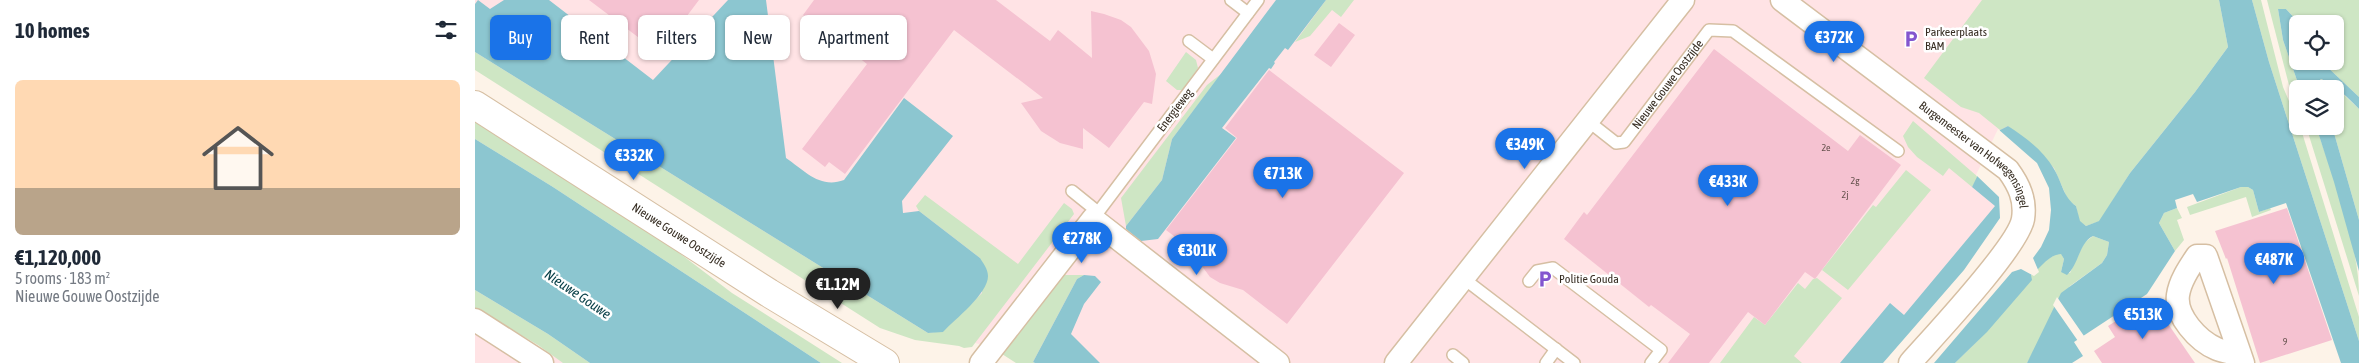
<!DOCTYPE html>
<meta charset="utf-8">
<style>
:root{--surface:#fff;--page:#f2f2f3;--text:#1f2937;--muted:#747a83;--line:#e0e1e3;--accent:#1a73e8}
body{margin:0;font-family:"Asap Condensed",sans-serif;background:var(--page);color:var(--text);height:100vh;display:flex;flex-direction:column;font-size:19px;white-space:nowrap}
*{box-sizing:border-box;margin:0}
p{font-size:16px;color:var(--muted)}
.icon{flex:none;width:28px;height:28px;fill:none;stroke:currentColor;stroke-width:2;stroke-linecap:round;stroke-linejoin:round}
.map{position:relative;flex:1;overflow:hidden}
.panel{display:flex;flex-direction:column;background:var(--surface);width:475px}
.panel>*{flex:none}
.top-card{position:absolute;left:15px;top:15px;width:475px;height:45px;display:flex;gap:10px}
.tools{position:absolute;left:1814px;top:15px;display:grid;gap:10px}
.tools a{display:grid;place-items:center;width:55px;height:55px;border-radius:8px;background:var(--surface);box-shadow:0 1px 4px #0004;font-size:25px}
.price{position:absolute;translate:-50% -42px;padding:0 11px;border-radius:18px;background:var(--accent);color:#fff;font-size:16px;line-height:32px;filter:drop-shadow(0 1px 2px #0008)}
.price::after{content:'';position:absolute;left:50%;top:30px;width:15px;height:11px;margin-left:-8px;background:inherit;clip-path:polygon(0 0,100% 0,50% 100%)}
.price.active{background:#222;color:#fff}
ul{padding:0;list-style:none}
li{display:grid;align-content:center;gap:10px;height:265px;padding:0 15px}
li+li{border-top:1px solid var(--line)}
li span{display:grid;place-items:center;height:155px;border-radius:8px;color:#555}
li>.icon{margin-inline-start:auto}
span .icon{width:90px;height:90px;fill:#fffc;stroke-width:1}
li b{font-size:21px}
h2{display:flex;justify-content:space-between;align-items:center;height:60px;padding:0 15px;font-size:21px}
.chip{padding:0 18px;border-radius:8px;background:var(--surface);box-shadow:0 1px 4px #0004;font-size:18px;line-height:45px}
.chip.active{background:var(--accent);color:#fff}
main{display:flex;flex:1;min-height:0}
.map>svg:first-child{display:block}
</style>
<main>
<section class="panel">
<h2>10 homes<svg class="icon" aria-label="filters" viewBox="0 0 24 24"><path d="M4 7h16M4 17h16"/><circle cx="9" cy="7" r="2"/><circle cx="15" cy="17" r="2"/></svg></h2>
<ul>
<li><span style="background:linear-gradient(#ffd9b3 70%,#b9a48a 0)"><svg class="icon" aria-label="home" viewBox="0 0 24 24"><path d="M3 11l9-7 9 7M6 9v11h12V9"/></svg></span><div><b>€1,120,000</b><p>5 rooms · 183 m²</p><p>Nieuwe Gouwe Oostzijde</p></div></li>
</ul>
</section>
<div class="map">
<svg width="1884" height="363" viewBox="0 0 1884 363">
<rect width="100%" height="100%" fill="#fdf3e8"/>
<path fill="#ffe3e5" d="M0,0H1744L1388,363H560L468,332L453,333L0,52Z
M0,311L44,338L92,363H0Z"/>
<path fill="#cee6c4" d="M851,0H879L866,17L857,10L835,36L820,42Z
M1507,0H1744L1753,47L1720,92L1655,173L1625,221L1611,226L1604,221L1601,206L1593,200L1579,168L1533,126L1525,130L1504,113L1486,107L1449,78Z
M1777,0H1786L1808,87L1822,120V126H1825L1884,317V341L1794,62Z
M1792,0H1884V97L1846,61H1860V24H1825L1811,9H1803L1808,40L1825,89H1822V107L1815,89Z
M0,52L453,333L468,331L507,293L505,258L444,211L441,206L450,195L543,264L589,203L597,209L599,214L497,347L489,348L484,346L440,340L405,328L0,70Z
M711,52L721,60L723,68L708,90H702L691,81Z
M746,74L697,139L687,180L651,226L646,198L732,85Z
M1846,79L1866,92L1884,109V220L1857,126H1860V89H1846L1844,81Z
M0,115L137,202L257,293L367,363H346L78,187L0,139Z
M1438,121L1503,177L1497,187L1474,168L1468,176L1442,157L1433,147L1428,136Z
M1831,126H1841C1858,178 1884,243 1884,296Z
M1431,170L1456,190L1373,290L1347,270L1398,205L1401,207Z
M1766,187H1773L1778,190L1784,212L1795,208L1796,210L1777,217L1771,197L1715,215L1712,207Z
M1702,208L1707,218L1702,220L1709,240L1700,251L1684,223L1689,213Z
M1618,236L1634,242L1632,255L1627,263L1595,286L1552,363H1480C1490,353 1501,343 1510,333C1528,314 1562,257 1586,253L1589,259L1586,272L1595,273L1609,243Z
M585,275H609L602,279L558,362L560,363H541L527,354Z
M1342,278L1367,298L1319,356L1327,363H1245L1279,317L1290,325L1323,283L1330,289L1338,279Z
M0,290L73,334L115,363H88L63,345L0,308Z"/>
<path fill="#8cc6d0" d="M3,0L15,9L29,0H74L178,80L253,0H291L311,158C330,171 345,189 369,180L429,98L478,136L427,201L428,213L444,211L505,258C508,263 513,269 513,276C513,294 480,319 468,332L453,333L0,52V4Z
M801,0H851L813,50L810,48L799,62L800,63L796,69L794,68L747,128L761,138L683,239L666,241L651,229V226L687,180L697,139Z
M1744,0H1777L1794,62L1884,341V363H1866L1811,203L1784,212L1778,190L1773,187H1766L1722,202L1718,194L1700,200L1702,208L1689,213L1684,223L1700,251L1672,294L1599,342L1608,356L1597,363H1552L1586,293L1627,263L1632,255L1634,242L1618,236C1604,243 1604,264 1592,275L1586,272L1589,259L1586,254C1573,255 1566,268 1556,275L1557,280L1512,332L1480,363H1365L1415,303L1429,315L1520,206L1497,187L1525,130L1533,126C1551,138 1568,150 1579,169C1587,182 1588,197 1601,206L1605,221L1611,226L1624,221L1655,173L1720,92L1753,47Z
M1803,9H1811L1825,24H1822V61H1846L1884,97V109C1873,98 1861,85 1846,79L1844,81L1846,89H1825L1808,40Z
M1841,126H1857L1884,220V271L1859,182Z
M0,139L78,187L346,363H115L73,334L0,290Z
M609,275L620,276L626,282L609,304L596,334L625,363H560L558,362L602,279Z"/>
<path fill="#fdf3e8" d="M1523,129L1562,163L1574,188L1576,210L1574,230L1566,247L1558,258L1564,272L1559,276L1546,269L1537,272L1459,363H1408L1489,270L1525,218L1524,197L1501,175Z
M1582,297L1609,336L1603,341L1578,305Z"/>
<path fill="#f5c2d1" d="M114,0H224L184,53Z
M339,0H521L575,41L583,30L617,58L616,11L629,14L646,20L656,27L674,51L681,74L677,104L669,102L634,148L608,128V149L585,143L566,131L546,103L568,98L479,30L370,174L354,162L350,167L327,149L392,64L328,15Z
M864,23L880,35L856,67L839,55Z
M1239,49L1373,151L1385,135L1426,165L1340,279L1330,272L1290,325L1273,312L1234,363H1193L1215,334L1176,305L1174,307L1089,239L1109,212L1112,215Z
M794,70L929,173L812,324L768,290L745,283L735,277L712,246L691,230L762,138L750,128Z
M1812,208L1857,340L1785,363L1752,258L1751,259L1740,231Z
M1676,299L1720,363H1627L1619,351L1640,337L1633,326Z"/>
<g fill="none" stroke-linecap="round" stroke-linejoin="round">
<g stroke="#d6bfa3" stroke-width="14">
<g id="lane">
<path d="M756,0L773,13"/>
<path d="M714,41L738,59"/>
<path id="s1" d="M1113,121L1141,143L1149,142L1234,30L1258,31L1423,151"/>
<path d="M597,191L623,212"/>
<path d="M618,219L783,0"/>
<path d="M988,278L1099,363"/>
<path d="M1054,281L1062,271L1078,268L1186,350L1176,363"/>
<path d="M978,355L988,363"/>
<path d="M1071,363L1081,349"/>
</g>
</g>
<g stroke="#d6bfa3" stroke-width="25">
<g id="street">
<path id="s2" d="M1307,0L1533,170C1544,185 1551,200 1548,219C1543,247 1458,337 1435,363"/>
<path d="M0,320L67,363"/>
<path d="M1765,354C1758,353 1749,352 1742,349C1723,341 1700,316 1703,295C1705,281 1714,268 1722,256H1731L1765,354L1768,363"/>
<path d="M506,363L618,219L803,363"/>
<path d="M921,363L1208,0"/>
</g>
</g>
<g stroke="#d6bfa3" stroke-width="30">
<g id="secondary">
<path id="s3" d="M0,105L294,293L410,363"/>
</g>
</g>
<use href="#lane" stroke="#fff" stroke-width="11"/>
<use href="#street" stroke="#fff" stroke-width="22"/>
<use href="#secondary" stroke="#fff" stroke-width="28"/>
</g>
<defs>
<g id="parking-bare" transform="scale(1.35)"><path d="M-3.5-5.5H1a3.5 3.5 0 0 1 0 7H-1V5.5H-3.5ZM-1-3.4V-.6H.8a1.4 1.4 0 0 0 0-2.8Z" fill="#8356cf" stroke="#fff" stroke-width="2.5" paint-order="stroke"/></g>
</defs>
<g fill-rule="evenodd">
<use href="#parking-bare" x="1436" y="39"/>
<use href="#parking-bare" x="1070" y="279"/>
</g>
<g text-anchor="middle" stroke-width="5" stroke-linejoin="round" paint-order="stroke">
<g font-size="10" fill="#66524e">
<text x="1351" y="151">2e</text>
<text x="1380" y="184">2g</text>
<text x="1370" y="198">2j</text>
<text x="1810" y="345">9</text>
</g>
<g font-size="12" fill="#362d22" stroke="#fff" text-anchor="start">
<text x="1450" y="36">Parkeerplaats<tspan x="1450" dy="14">BAM</tspan></text>
<text x="1084" y="283">Politie Gouda</text>
</g>
<g font-size="12" fill="#362d22" stroke="#fff">
<text dy="4" stroke="none"><textPath href="#s1" startOffset="116">Nieuwe Gouwe Oostzijde</textPath></text>
<text transform="translate(700 110) rotate(-53)" y="4">Energieweg</text>
<text dy="4" stroke="none"><textPath href="#s2" startOffset="249">Burgemeester van Hofwegensingel</textPath></text>
<text dy="4" stroke="none"><textPath href="#s3" startOffset="242">Nieuwe Gouwe Oostzijde</textPath></text>
</g>
<g font-size="14" font-style="italic" fill="#0a4149" stroke="#fff">
<text transform="translate(103 294) rotate(34)" y="5">Nieuwe Gouwe</text>
</g>
</g>
</svg>
<div class="tools">
<a><svg class="icon" aria-label="locate" viewBox="0 0 24 24"><circle cx="12" cy="12" r="6"/><path d="M12 2v4M12 18v4M2 12h4M18 12h4"/></svg></a>
<a><svg class="icon" aria-label="layers" viewBox="0 0 24 24"><path d="M12 4l9 5-9 5-9-5zM3 14l9 5 9-5"/></svg></a>
</div>
<b class="price" style="left:1359px;top:63px">€372K</b>
<b class="price" style="left:1050px;top:170px">€349K</b>
<b class="price" style="left:159px;top:181px">€332K</b>
<b class="price" style="left:808px;top:199px">€713K</b>
<b class="price" style="left:1253px;top:207px">€433K</b>
<b class="price" style="left:607px;top:264px">€278K</b>
<b class="price" style="left:722px;top:276px">€301K</b>
<b class="price" style="left:1799px;top:285px">€487K</b>
<b class="price active" style="left:363px;top:310px">€1.12M</b>
<b class="price" style="left:1668px;top:340px">€513K</b>
<div class="top-card">
<a class="chip active">Buy</a>
<a class="chip">Rent</a>
<a class="chip">Filters</a>
<a class="chip">New</a>
<a class="chip">Apartment</a>
</div>
</div>
</main>
